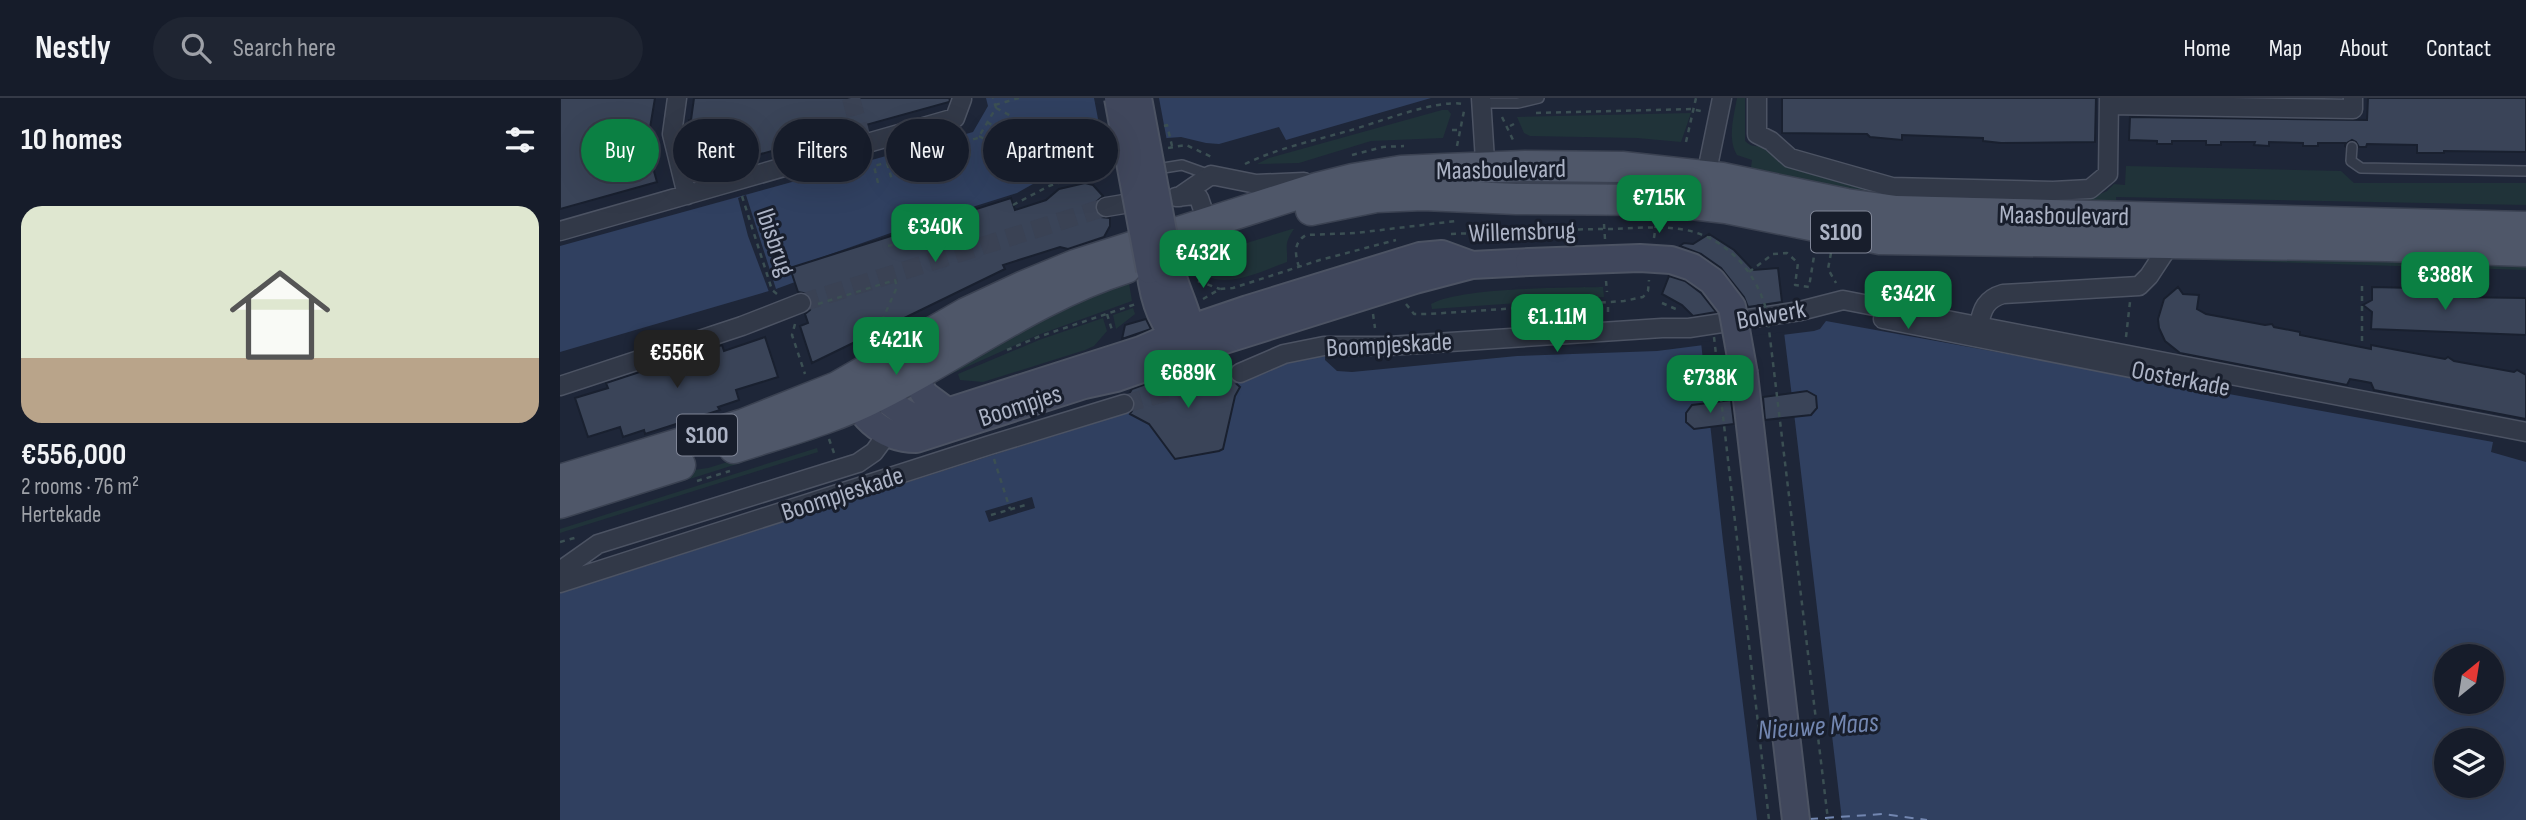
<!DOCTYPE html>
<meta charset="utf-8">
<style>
:root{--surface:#161c2a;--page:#1f2532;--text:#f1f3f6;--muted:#9ea1a8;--line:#353a47;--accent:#0b8043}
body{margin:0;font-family:"Sofia Sans Condensed",sans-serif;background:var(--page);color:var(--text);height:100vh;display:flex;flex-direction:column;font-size:26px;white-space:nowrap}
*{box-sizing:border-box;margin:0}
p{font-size:23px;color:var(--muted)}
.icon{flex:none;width:38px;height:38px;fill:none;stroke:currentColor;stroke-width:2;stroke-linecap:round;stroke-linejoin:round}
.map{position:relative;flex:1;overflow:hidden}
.drawer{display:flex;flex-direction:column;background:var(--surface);width:560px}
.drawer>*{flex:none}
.banner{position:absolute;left:21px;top:21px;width:665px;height:63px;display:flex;gap:14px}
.needle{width:46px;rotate:30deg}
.controls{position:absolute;left:1874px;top:546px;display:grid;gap:14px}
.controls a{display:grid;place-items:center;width:70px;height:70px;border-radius:50%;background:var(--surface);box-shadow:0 7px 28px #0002,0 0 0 2px var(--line);font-size:35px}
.price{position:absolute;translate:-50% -60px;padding:0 16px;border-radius:14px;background:var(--accent);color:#fff;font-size:23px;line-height:46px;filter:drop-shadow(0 2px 4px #0008)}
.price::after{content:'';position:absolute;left:50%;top:42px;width:21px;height:16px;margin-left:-10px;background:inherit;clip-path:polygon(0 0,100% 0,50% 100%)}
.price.on{background:#222;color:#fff}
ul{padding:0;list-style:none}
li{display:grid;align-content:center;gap:14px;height:371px;padding:0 21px}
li+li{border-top:2px solid var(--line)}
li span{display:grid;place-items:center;height:217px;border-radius:21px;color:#555}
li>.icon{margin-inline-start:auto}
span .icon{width:126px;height:126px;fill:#fffc;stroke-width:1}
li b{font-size:30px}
h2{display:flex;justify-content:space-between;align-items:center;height:84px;padding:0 21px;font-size:30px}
.chip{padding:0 24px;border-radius:32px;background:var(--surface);box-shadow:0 7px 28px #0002,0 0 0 2px var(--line);font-size:24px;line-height:63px}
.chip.on{background:var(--accent);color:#fff}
header{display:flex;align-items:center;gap:42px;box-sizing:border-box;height:98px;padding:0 35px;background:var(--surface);border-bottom:2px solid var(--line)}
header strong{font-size:33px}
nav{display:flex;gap:38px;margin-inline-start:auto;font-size:24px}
.search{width:490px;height:63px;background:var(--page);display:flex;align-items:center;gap:18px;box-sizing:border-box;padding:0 24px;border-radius:38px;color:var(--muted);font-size:26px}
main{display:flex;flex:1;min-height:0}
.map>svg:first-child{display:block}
</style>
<header>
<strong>Nestly</strong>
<div class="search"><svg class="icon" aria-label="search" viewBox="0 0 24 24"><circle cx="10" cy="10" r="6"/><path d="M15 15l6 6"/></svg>Search here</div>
<nav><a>Home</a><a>Map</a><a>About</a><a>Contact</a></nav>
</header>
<main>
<section class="drawer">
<h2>10 homes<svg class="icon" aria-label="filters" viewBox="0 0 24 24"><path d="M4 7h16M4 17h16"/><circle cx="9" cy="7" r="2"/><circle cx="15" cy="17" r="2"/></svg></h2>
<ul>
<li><span style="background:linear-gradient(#dfe7d0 70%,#b9a48a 0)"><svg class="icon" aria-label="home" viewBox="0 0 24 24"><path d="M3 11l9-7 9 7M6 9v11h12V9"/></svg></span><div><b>€556,000</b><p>2 rooms · 76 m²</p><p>Hertekade</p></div></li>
</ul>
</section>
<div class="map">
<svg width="1966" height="722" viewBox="0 0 1966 722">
<rect width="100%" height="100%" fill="#1e2638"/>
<path fill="#203339" d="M1177,0H1185V43C1192,50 1198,49 1207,45L1330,93L1536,98L1547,93L1554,86L1565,87L1566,68L1781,73L1794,85H1966V107L1556,99L1557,110L1345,105L1190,77L1192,62L1177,57C1167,41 1174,18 1177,0Z
M882,12H888L891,16L883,40L811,43L739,65L697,66L709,60Z
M1131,15L1121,44L1077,40L970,38L964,35L957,19Z
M732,131H734C723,146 728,150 727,164C698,174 651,200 631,162Z
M1614,158L1966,166V172L1612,161Z
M568,179L572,203L478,237L382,280H366Z
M1043,189L1044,199L872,211L871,206C901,189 1005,190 1043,189Z
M573,210L575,216L556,231L553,217Z
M543,220L547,233L534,248L525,252L423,284L400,282L398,276L479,242Z
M259,336V340L0,422V412L112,375L148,370Z
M257,350L258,354L0,435V431Z"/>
<path fill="#304060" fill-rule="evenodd" d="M426,0H871L726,42L719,29L659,46L646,45L621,39L607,40L544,57L545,60L480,82L457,95L342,131L231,170L235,184L216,191L0,254V148L413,34L428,8Z
M1266,223L1933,344L1931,354L1966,364V722H0V495L549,320L686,282C709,263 736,260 765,256V262L777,273L792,274L957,258L1097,253L1254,233L1260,231ZM1256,298L1257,310L1251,317L1134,331L1126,324V315L1132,307ZM1886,558H1932V604H1886ZM1886,642H1932V688H1886Z"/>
<path fill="#1e2638" d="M534,0H599L607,43L548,60L546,63Z
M186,97L216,191L209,194L188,138L178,100Z
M1224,234L1232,299L1148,309L1141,244Z
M1234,315L1282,722H1197L1163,443L1150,325Z
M472,399L475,410L429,424L425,413Z"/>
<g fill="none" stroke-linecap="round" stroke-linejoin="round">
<path stroke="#7286b0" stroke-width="2" stroke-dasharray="9 7" stroke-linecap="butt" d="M1249,721L1323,716L1367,722"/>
</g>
<path fill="#3a4458" stroke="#19202f" stroke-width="2" d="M0,0H95L87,48L97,84L0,111Z
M134,0H389L390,2L389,4L143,72L129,22H131Z
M1222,0H1536L1535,44L1441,45L1423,43V40L1342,37V42L1310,39L1307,36L1222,35Z
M1808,0H1966V54L1884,53V55H1857V47L1807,46L1806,49H1799L1796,44L1792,42L1787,45L1785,49V45H1758V48H1743V45L1709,44V48L1694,47L1695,44H1661V47H1646V43H1612V46H1597V43L1569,42L1570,19L1807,22Z
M525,85L533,87L543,98L536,104L535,110L541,119L550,120V128L544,139L508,151L500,149L443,167L445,171L252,265L240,228L248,225L245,216L250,212L252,202L248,196L238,194L230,170L451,100L455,112L486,102L499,91Z
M1149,136L1174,152L1193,172L1218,170L1222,204L1188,209L1184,199L1161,170L1141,156L1120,148L1124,145L1133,146Z
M1109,178L1125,183L1141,195L1156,214L1133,218L1122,207L1102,196Z
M1618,189L1623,196L1639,197L1637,211L1646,216L1705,227L1712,226L1714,229L1740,234V237L1811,251V247L1885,261L1888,259L1894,263L1954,274L1957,272L1966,277V321L1814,292L1811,285L1801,283L1790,281L1787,287L1620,255L1605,243L1599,230L1598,221L1604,201Z
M1812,189L1898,191V199L1966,200V237L1811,231L1812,214L1803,207L1812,202Z
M586,221L591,231L562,241L565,227Z
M205,239L218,279L176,292L179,302L158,309L160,312L85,336L84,332L63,339L60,329L28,339L15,300L48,290L46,285L162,247L164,253Z
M636,268L653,278L669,273L670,280L680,289L675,298L663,351L659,353L615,361L589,326L570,316L575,308V302L569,296L572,291Z
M1247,293L1256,298L1257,310L1251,317L1205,322L1203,299Z
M1171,302L1174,326L1134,331L1126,324V315L1132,307Z"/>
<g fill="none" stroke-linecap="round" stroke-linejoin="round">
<path stroke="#3a4254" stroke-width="18" stroke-dasharray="18 9" stroke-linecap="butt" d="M291,0L303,45
M241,205L546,109
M564,306L680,275"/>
<g stroke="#4c5363" stroke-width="12">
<path id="lane" d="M922,5H958L979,0
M1792,49L1791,63L1801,70L1966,73
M597,71L622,67L650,77"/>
</g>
<g stroke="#4c5363" stroke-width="21">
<path id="street" d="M117,0L112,36L127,97
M921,0L926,78
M1197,0V36L1211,43L1230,60L1332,89L1493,93L1530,91L1548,76L1549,0
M1549,7L1793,11V0
M1146,78L1162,0
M616,99L634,97L639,100L647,124
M619,99L651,77L696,86L744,84
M546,109L588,102
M0,133L395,20L402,1
M1323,221L1657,287
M1419,227C1422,211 1426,201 1443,196L1579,188L1589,178L1610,146
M680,275L724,256L764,248H829L1102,230H1129L1240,213L1283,202L1966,334
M0,288L182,228L241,205
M0,473L38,446L298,365L314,354L328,335
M0,485L430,347L564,306"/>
</g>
<g stroke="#4c5363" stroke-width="30">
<path id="secondary" d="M609,166C616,196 632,217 631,248
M912,167L882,156L860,158L688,211L632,230L581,252L365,321C333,319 315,280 290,282C294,316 323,341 356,341L524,287L556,280L658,244L855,182L912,167L969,164
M590,172C594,203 602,229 627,250
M1184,276L1236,722
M354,279L365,297L388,314"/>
</g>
<g stroke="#3b4252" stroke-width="33">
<path id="primary" d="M751,112L816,99L863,97L956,101L1097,102L1166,110L1320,141L1827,148L1966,153
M174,350C223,334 273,321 319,297C402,255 477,198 566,170
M0,382L184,326L277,289L406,215L464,188L515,167L757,90L793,81L841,73L885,71L965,68L1062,69L1162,80L1286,106L1336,113L1966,129
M0,405L120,367"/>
</g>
<path stroke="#3b4f53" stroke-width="2.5" stroke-dasharray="5 5" stroke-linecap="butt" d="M435,7L459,0
M436,10L451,18
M976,15L1131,11L1141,13
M942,19L954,44
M427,24L442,33
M604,28L607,27L612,48
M950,28L954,26
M892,32H897
M419,38L433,46
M407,43L410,59
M1126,44L1136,0
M393,47L397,64
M897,48L904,13
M608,50L626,47L654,60
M379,51L384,68
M367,54L371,71
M792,57L823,49L844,48
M353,58L358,75
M340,61L345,77
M327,65L332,82
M685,66C718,50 753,43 788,33C817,25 876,1 903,6
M318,85L314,68L418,40L436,10L433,0
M182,98L212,192L217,196
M453,107L489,88L548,69
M1044,126L1045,141
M891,136L968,133
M364,137L375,133
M1094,140L1096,126
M328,148L339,145
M1271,155L1268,171L1276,185
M739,169C735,156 733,145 746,137L796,135L896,123
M1189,174L1213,156L1227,155L1238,165L1235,187L1249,189L1255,152
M638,183L660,191
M1046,183L1047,194
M643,201L660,191L673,190L760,162L836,142
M1038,205L1039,219
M1102,205L1118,212
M258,206L335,182L337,189L321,225L324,230
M846,206L854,216H869L1064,203L1083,199L1088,193L1089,182
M1048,209V216
M547,216L552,232
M813,216L815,230
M235,226L232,237L245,276
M1566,239L1570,204
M1802,243V184
M447,252L478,239L576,206
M269,341L274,355
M434,361L450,411
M137,383L170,373
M431,417L469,406
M0,444L18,439"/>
<use href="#lane" stroke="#323948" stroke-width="9"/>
<use href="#street" stroke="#323948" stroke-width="18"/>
<use href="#secondary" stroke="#40475c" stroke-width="26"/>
<use href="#primary" stroke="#4f5769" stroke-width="30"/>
<g stroke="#4c5363" stroke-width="30" stroke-linecap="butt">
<path id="secondary-bridge" d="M558,0L590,172
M578,0L609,166
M969,164L1080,160L1111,162L1132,169L1152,183L1172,209L1184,276"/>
</g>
<path stroke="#3b4f53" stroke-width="2.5" stroke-dasharray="5 5" stroke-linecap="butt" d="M968,133C997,132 1026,131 1055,131C1076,130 1098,128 1120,131C1164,137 1197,173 1207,215L1268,722
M1154,239L1209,722"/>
<use href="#secondary-bridge" stroke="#40475c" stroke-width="26"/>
</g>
<g text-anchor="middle" stroke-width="6" stroke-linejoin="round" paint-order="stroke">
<g fill="#181e2c" stroke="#808697" stroke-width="2">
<rect x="1251" y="113.5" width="60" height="41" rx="5"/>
<rect x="117" y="316.5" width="60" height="41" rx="5"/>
</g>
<g font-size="24" font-weight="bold" fill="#acb3c5">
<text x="1281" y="142">S100</text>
<text x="147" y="345">S100</text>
</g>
<g font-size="26" fill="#acb3c5" stroke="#181e2c">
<text transform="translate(941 71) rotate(-1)" y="9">Maasboulevard</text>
<text transform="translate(1504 117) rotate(1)" y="9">Maasboulevard</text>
<text transform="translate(962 133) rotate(-2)" y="9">Willemsbrug</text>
<text transform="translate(216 144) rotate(71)" y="9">Ibisbrug</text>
<text transform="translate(1211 216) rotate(-10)" y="9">Bolwerk</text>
<text transform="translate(829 246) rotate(-3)" y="9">Boompjeskade</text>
<text transform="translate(1621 280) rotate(11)" y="9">Oosterkade</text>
<text transform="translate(460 307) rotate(-18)" y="9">Boompjes</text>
<text transform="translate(282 395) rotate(-18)" y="9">Boompjeskade</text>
</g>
<g font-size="28" font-style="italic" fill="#7286b0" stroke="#181e2c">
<text transform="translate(1258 627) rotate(-4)" y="10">Nieuwe Maas</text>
</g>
</g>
</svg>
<div class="controls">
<a><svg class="needle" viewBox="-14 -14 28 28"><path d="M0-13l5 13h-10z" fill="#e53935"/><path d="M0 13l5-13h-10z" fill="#9ea1a8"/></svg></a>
<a><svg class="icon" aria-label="layers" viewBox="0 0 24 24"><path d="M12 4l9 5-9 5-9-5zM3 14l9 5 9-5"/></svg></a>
</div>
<b class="price" style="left:1099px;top:137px">€715K</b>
<b class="price" style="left:375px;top:166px">€340K</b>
<b class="price" style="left:643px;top:192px">€432K</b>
<b class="price" style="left:1885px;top:214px">€388K</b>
<b class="price" style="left:1348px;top:233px">€342K</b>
<b class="price" style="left:997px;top:256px">€1.11M</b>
<b class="price" style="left:336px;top:279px">€421K</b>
<b class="price on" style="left:117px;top:292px">€556K</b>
<b class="price" style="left:628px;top:312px">€689K</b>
<b class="price" style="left:1150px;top:317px">€738K</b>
<div class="banner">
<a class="chip on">Buy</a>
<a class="chip">Rent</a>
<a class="chip">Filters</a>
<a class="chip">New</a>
<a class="chip">Apartment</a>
</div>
</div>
</main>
